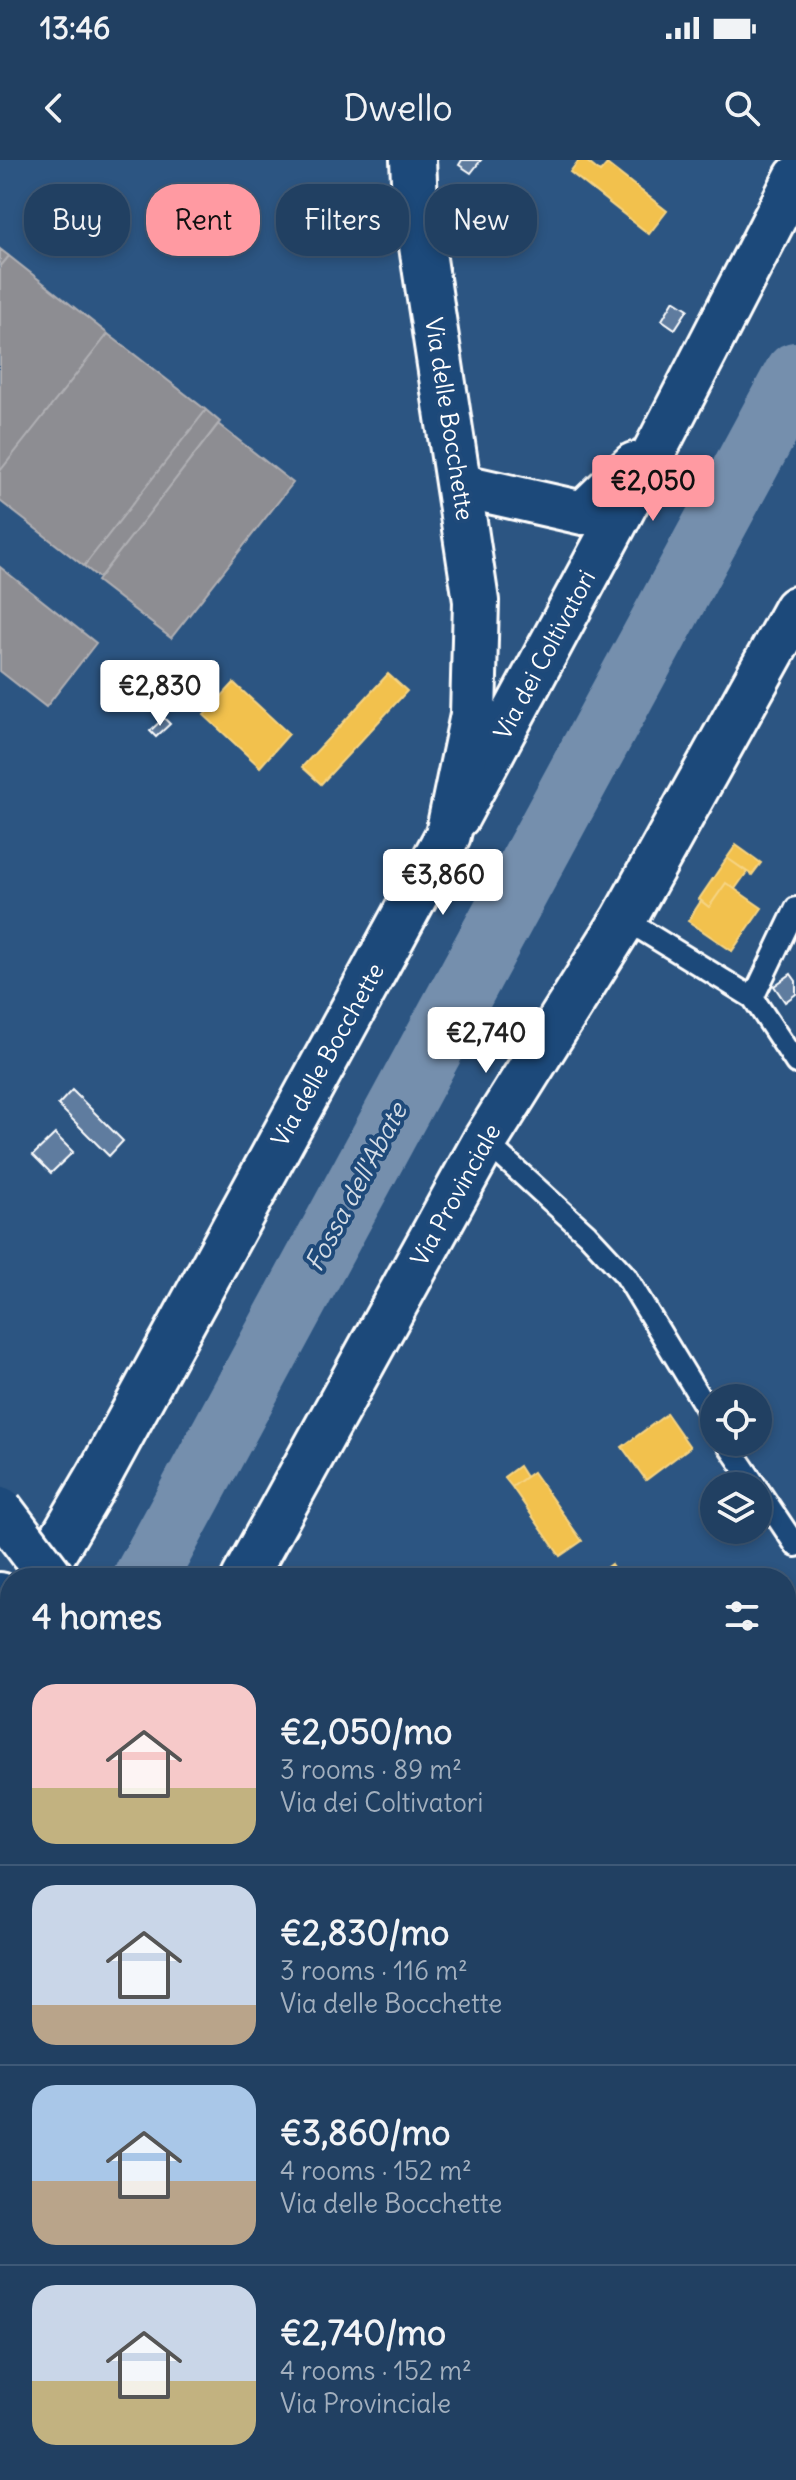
<!DOCTYPE html>
<meta charset="utf-8">
<style>
:root{--surface:#214062;--page:#294768;--text:#f1f3f6;--muted:#a2afbe;--line:#3e5977;--accent:#ff9aa2}
body{margin:0;font-family:Delius,sans-serif;background:var(--page);color:var(--text);height:100vh;display:flex;flex-direction:column;font-size:30px;white-space:nowrap}
*{box-sizing:border-box;margin:0}
p{font-size:26px;color:var(--muted)}
.icon{flex:none;width:44px;height:44px;fill:none;stroke:currentColor;stroke-width:2;stroke-linecap:round;stroke-linejoin:round}
.map{position:relative;flex:1;overflow:hidden}
.panel{position:absolute;left:0px;top:1408px;width:796px;height:912px;display:flex;flex-direction:column;background:var(--surface);border-radius:32px 32px 0 0;box-shadow:0 4px 12px #0003,0 0 0 2px var(--line)}
.panel>*{flex:none}
.guide{position:absolute;left:24px;top:24px;width:748px;height:72px;display:flex;gap:16px}
.fabs{position:absolute;left:700px;top:1224px;display:grid;gap:16px}
.fabs a{display:grid;place-items:center;width:72px;height:72px;border-radius:50%;background:var(--surface);box-shadow:0 4px 12px #0003,0 0 0 2px var(--line);font-size:40px}
.price{position:absolute;translate:-50% -68px;padding:0 18px;border-radius:8px;background:#fff;color:#222;font-size:26px;line-height:52px;filter:drop-shadow(0 2px 4px #0008)}
.price::after{content:'';position:absolute;left:50%;top:48px;width:24px;height:18px;margin-left:-12px;background:inherit;clip-path:polygon(0 0,100% 0,50% 100%)}
.price.active{background:var(--accent);color:#111}
ul{padding:0;list-style:none}
li{display:flex;align-items:center;gap:24px;height:200px;padding:0 32px}
li+li{border-top:2px solid var(--line)}
li span{display:grid;place-items:center;flex:none;width:224px;height:160px;border-radius:24px;color:#555}
li>.icon{margin-inline-start:auto}
span .icon{width:96px;height:96px;fill:#fffc;stroke-width:1}
li b{font-size:34px}
h2{display:flex;justify-content:space-between;align-items:center;height:96px;padding:0 32px;font-size:34px}
.pill{padding:0 28px;border-radius:32px;background:var(--surface);box-shadow:0 4px 12px #0003,0 0 0 2px var(--line);font-size:28px;line-height:72px}
.pill.active{background:var(--accent);color:#111}
.status{display:flex;justify-content:space-between;align-items:center;height:56px;padding:0 40px;background:var(--surface);direction:ltr}
.status svg{height:22px;fill:currentColor}
header{display:flex;justify-content:space-between;align-items:center;height:104px;padding:0 32px;background:var(--surface);font-size:36px;font-weight:600}
.map>svg:first-child{display:block}
</style>
<div class="status"><b>13:46</b><svg viewBox="0 0 49 12"><path d="M0 12V9h3v3zM5 12V6h3v6zM10 12V3h3v9zM15 12V0h3v12zM26 1h20v11H26zM47 4h2v5h-2z"/></svg></div>
<header><svg class="icon" aria-label="back" viewBox="0 0 24 24"><path d="M15 5l-7 7 7 7"/></svg>Dwello<svg class="icon" aria-label="search" viewBox="0 0 24 24"><circle cx="10" cy="10" r="6"/><path d="M15 15l6 6"/></svg></header>
<div class="map">
<svg width="796" height="2320" viewBox="0 0 796 2320">
<rect width="100%" height="100%" fill="#2c5582"/>
<filter id="ink" filterUnits="userSpaceOnUse"><feTurbulence type="fractalNoise" baseFrequency=".0125" numOctaves="2"/><feDisplacementMap in="SourceGraphic" scale="16" xChannelSelector="R" yChannelSelector="G"/><feConvolveMatrix kernelMatrix="1 2 1 2 8 2 1 2 1" color-interpolation-filters="sRGB"/></filter>
<g filter="url(#ink)">
<path fill="#f2c14e" stroke="#f6d483" stroke-width="2" d="M579,0H585L600,12L607,4L667,51L649,74L570,12Z
M388,514L407,531L321,624L302,607Z
M234,523L289,574L260,607L204,555Z
M736,685L761,703L752,715L727,698Z
M727,698L747,712L735,729L726,723L709,747L699,739Z
M726,723L762,748L732,791L688,761L701,741L709,747Z
M667,1254L690,1287L646,1320L622,1287Z
M519,1306L526,1317L512,1327L504,1317Z
M533,1312L582,1381L560,1396L512,1327Z
M611,1404L620,1418H592Z"/>
<path fill="#8d8d92" stroke="#afafb3" stroke-width="2" d="M0,89L9,96L0,107Z
M9,96L108,174L0,311V107Z
M108,174L206,250L84,406L0,341V311Z
M206,250L220,262L99,418L84,406Z
M218,264L293,323L171,478L97,421Z
M0,407L96,483L46,547L0,511Z"/>
<g fill="none" stroke-linecap="round" stroke-linejoin="round">
<path stroke="#748fad" stroke-width="64" d="M145,1418L796,214
M0,1686L10,1667"/>
</g>
<path fill="#5e7c9f" stroke="#fff" stroke-width="2" d="M462,0H481L471,13L459,5Z
M674,140L688,149L675,169L662,160Z
M164,558L170,564L156,577L150,571Z
M791,814L796,821V834L785,842L774,826Z
M72,930L123,981L109,996L58,945Z
M55,974L73,992L51,1013L33,995Z
M297,2310H321L323,2320H300Z"/>
<g fill="none" stroke-linecap="round" stroke-linejoin="round">
<g stroke="#fff" stroke-width="26">
<path id="lane" d="M624,759L753,838L796,903
M753,838L796,748
M485,981L587,1074L626,1116L714,1261
M726,1282L756,1326
M758,1329L796,1386"/>
</g>
<g stroke="#fff" stroke-width="48">
<path id="street" d="M459,325L583,353L634,304
M458,657L661,279L796,17"/>
</g>
<g stroke="#fff" stroke-width="50">
<path id="secondary" d="M39,1418L100,1314L448,675L473,555L476,441L415,40L413,0
M244,1418L485,981L624,759L796,449
M0,1483L10,1468
M0,1865L10,1847"/>
</g>
<g stroke="#fff" stroke-width="50">
<path id="highway" d="M0,1435L10,1448
M665,2310L673,2320
M729,2310L737,2320"/>
</g>
<use href="#lane" stroke="#1f4a7a" stroke-width="20"/>
<use href="#street" stroke="#1f4a7a" stroke-width="42"/>
<use href="#secondary" stroke="#1f4a7a" stroke-width="44"/>
<use href="#highway" stroke="#1f4a7a" stroke-width="44"/>
<g stroke="#fff" stroke-width="50" stroke-linecap="butt">
<path id="highway-bridge" d="M0,1349L52,1418"/>
</g>
<use href="#highway-bridge" stroke="#1f4a7a" stroke-width="44"/>
</g>
</g>
<g text-anchor="middle" stroke-width="8" stroke-linejoin="round" paint-order="stroke">
<g font-size="24" fill="#fff" stroke="#1f4a7a">
<text transform="translate(449 259) rotate(81)" y="8">Via delle Bocchette</text>
<text transform="translate(545 495) rotate(-62)" y="8">Via dei Coltivatori</text>
<text transform="translate(328 895) rotate(-61)" y="8">Via delle Bocchette</text>
<text transform="translate(456 1035) rotate(-61)" y="8">Via Provinciale</text>
</g>
<g font-size="26" font-style="italic" fill="#d5dde6" stroke="#1f4a7a">
<text transform="translate(356 1027) rotate(-62)" y="9">Fossa dell'Abate</text>
</g>
</g>
</svg>
<div class="fabs">
<a><svg class="icon" aria-label="locate" viewBox="0 0 24 24"><circle cx="12" cy="12" r="6"/><path d="M12 2v4M12 18v4M2 12h4M18 12h4"/></svg></a>
<a><svg class="icon" aria-label="layers" viewBox="0 0 24 24"><path d="M12 4l9 5-9 5-9-5zM3 14l9 5 9-5"/></svg></a>
</div>
<b class="price active" style="left:653px;top:363px">€2,050</b>
<b class="price" style="left:160px;top:568px">€2,830</b>
<b class="price" style="left:443px;top:757px">€3,860</b>
<b class="price" style="left:486px;top:915px">€2,740</b>
<div class="guide">
<a class="pill">Buy</a>
<a class="pill active">Rent</a>
<a class="pill">Filters</a>
<a class="pill">New</a>
</div>
<section class="panel">
<h2>4 homes<svg class="icon" aria-label="filters" viewBox="0 0 24 24"><path d="M4 7h16M4 17h16"/><circle cx="9" cy="7" r="2"/><circle cx="15" cy="17" r="2"/></svg></h2>
<ul>
<li><span style="background:linear-gradient(#f6c9c9 65%,#c2b280 0)"><svg class="icon" aria-label="home" viewBox="0 0 24 24"><path d="M3 11l9-7 9 7M6 9v11h12V9"/></svg></span><div><b>€2,050/mo</b><p>3 rooms · 89 m²</p><p>Via dei Coltivatori</p></div></li>
<li><span style="background:linear-gradient(#c9d6e8 75%,#b9a48a 0)"><svg class="icon" aria-label="home" viewBox="0 0 24 24"><path d="M3 11l9-7 9 7M6 9v11h12V9"/></svg></span><div><b>€2,830/mo</b><p>3 rooms · 116 m²</p><p>Via delle Bocchette</p></div></li>
<li><span style="background:linear-gradient(#a9c7e8 60%,#b9a48a 0)"><svg class="icon" aria-label="home" viewBox="0 0 24 24"><path d="M3 11l9-7 9 7M6 9v11h12V9"/></svg></span><div><b>€3,860/mo</b><p>4 rooms · 152 m²</p><p>Via delle Bocchette</p></div></li>
<li><span style="background:linear-gradient(#c9d6e8 60%,#c2b280 0)"><svg class="icon" aria-label="home" viewBox="0 0 24 24"><path d="M3 11l9-7 9 7M6 9v11h12V9"/></svg></span><div><b>€2,740/mo</b><p>4 rooms · 152 m²</p><p>Via Provinciale</p></div></li>
</ul>
</section>
</div>
